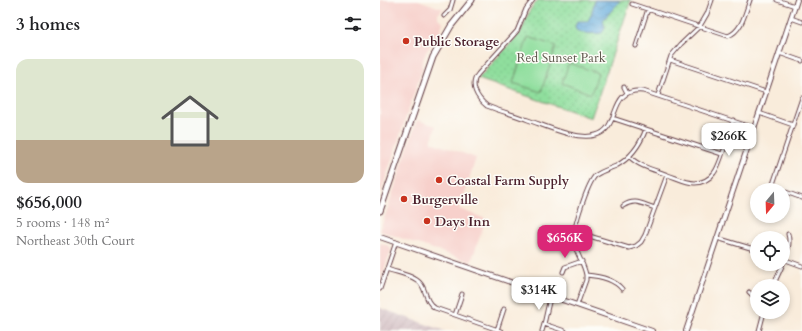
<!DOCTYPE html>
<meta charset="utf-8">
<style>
:root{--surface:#fff;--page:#f6f6f6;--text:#202124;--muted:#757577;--accent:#db2777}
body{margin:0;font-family:Cardo,serif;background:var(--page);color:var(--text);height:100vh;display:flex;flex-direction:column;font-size:15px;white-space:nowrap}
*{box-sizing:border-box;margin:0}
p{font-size:13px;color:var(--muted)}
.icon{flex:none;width:22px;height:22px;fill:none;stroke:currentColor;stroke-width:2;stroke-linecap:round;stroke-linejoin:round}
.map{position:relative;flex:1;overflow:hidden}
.side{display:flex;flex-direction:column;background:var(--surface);width:380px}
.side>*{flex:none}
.needle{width:26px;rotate:199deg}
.fabs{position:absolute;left:370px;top:183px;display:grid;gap:8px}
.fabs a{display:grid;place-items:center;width:40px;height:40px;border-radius:50%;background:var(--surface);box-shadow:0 2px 6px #0003;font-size:20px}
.price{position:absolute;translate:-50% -34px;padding:0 9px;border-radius:8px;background:#fff;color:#222;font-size:13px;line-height:26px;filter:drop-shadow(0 1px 2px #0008)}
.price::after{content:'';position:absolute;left:50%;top:24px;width:12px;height:9px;margin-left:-6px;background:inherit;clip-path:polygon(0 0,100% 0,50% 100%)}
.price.active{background:var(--accent);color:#fff}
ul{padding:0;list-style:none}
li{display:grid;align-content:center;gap:8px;height:212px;padding:0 16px}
li span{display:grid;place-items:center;height:124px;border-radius:12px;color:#555}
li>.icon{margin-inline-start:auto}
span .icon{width:72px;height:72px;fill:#fffc;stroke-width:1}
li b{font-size:17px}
h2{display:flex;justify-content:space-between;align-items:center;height:48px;padding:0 16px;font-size:17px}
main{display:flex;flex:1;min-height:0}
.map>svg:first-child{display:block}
</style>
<main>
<section class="side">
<h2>3 homes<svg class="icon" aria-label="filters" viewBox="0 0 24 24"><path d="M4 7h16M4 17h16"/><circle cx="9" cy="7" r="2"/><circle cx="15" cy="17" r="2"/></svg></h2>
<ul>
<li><span style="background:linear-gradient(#dfe7d0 65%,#b9a48a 0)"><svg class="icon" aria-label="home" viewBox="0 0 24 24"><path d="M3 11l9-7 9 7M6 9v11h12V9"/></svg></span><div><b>$656,000</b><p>5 rooms · 148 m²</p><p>Northeast 30th Court</p></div></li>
</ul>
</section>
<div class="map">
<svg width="422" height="331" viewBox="0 0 422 331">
<defs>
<pattern id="industrial-furrows" width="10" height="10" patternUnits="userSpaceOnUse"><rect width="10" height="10" fill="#d2bec2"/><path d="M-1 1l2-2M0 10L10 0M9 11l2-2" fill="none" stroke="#b6a3a7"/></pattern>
<pattern id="grass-dots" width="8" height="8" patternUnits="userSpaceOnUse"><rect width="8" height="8" fill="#8fde9d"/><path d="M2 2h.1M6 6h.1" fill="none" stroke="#7dbe87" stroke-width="1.8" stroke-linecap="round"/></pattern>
<pattern id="water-waves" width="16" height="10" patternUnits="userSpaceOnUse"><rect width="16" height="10" fill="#65acdc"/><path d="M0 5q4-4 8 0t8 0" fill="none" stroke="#558bb3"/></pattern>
</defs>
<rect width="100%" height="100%" fill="#fdfcf7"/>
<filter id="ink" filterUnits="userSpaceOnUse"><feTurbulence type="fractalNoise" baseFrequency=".025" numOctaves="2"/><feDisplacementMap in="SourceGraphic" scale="8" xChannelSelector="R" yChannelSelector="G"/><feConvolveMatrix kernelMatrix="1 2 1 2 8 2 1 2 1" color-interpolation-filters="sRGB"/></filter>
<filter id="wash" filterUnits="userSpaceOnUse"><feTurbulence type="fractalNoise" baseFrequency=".012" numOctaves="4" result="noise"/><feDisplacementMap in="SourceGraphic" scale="16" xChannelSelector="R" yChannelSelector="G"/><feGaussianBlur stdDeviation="0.9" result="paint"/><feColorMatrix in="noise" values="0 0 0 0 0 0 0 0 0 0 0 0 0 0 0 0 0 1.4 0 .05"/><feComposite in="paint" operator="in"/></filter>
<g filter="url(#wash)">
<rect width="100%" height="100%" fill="#f9ecdb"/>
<path fill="#f7d0cb" d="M0,0H38L64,9L61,10L58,14V18L63,22L60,31L46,52L41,66L43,67L0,195Z
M37,120L56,126L51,142L96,158L79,209L106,219L91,262L0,231Z
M0,243L9,246L11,250L0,281Z"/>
<path fill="url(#industrial-furrows)" d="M0,308L65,331H0Z"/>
<path fill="url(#grass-dots)" stroke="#6c7e64" d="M158,0H251L211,118L98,79L141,32L150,10Z"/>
<path fill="#8fde9d" stroke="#6c7e64" d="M148,37L176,46L161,92L133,83Z
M189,63L218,73L211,94L182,83Z"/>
<path fill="url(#water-waves)" stroke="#586684" d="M215,0L240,1L223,20L225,28L222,33C214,34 203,34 196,30L195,27L197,21H208L211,15Z"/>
</g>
<g filter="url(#ink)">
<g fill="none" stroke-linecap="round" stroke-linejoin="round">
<g stroke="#643e45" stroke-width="5">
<path id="street" d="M153,0L146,9L137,31L98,74C89,85 97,98 107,106C120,111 134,115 148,120C166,126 197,141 216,135C242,128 227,88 263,91L374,128
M397,0L415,6
M252,4L348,36C362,31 365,13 370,0
M64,16L70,10L73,0
M411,18L422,22
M256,46L268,9
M399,53L422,61
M290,60L386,92
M244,87L247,93
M278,95L291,56L301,44L320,26L327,14L332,0
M379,113L413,125
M232,118L342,154
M249,156C259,167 275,170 288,175C297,178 306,183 315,183C322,183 330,179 334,173C341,164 349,133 353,120
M400,190L392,187L422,98
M403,191L422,198
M243,206C255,198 262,204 275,208
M194,233L206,235L249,248L256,246L261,242L265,235L287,175
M337,238L377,250
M403,259L422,266
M403,263C407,253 411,244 408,234
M7,269C17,273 34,275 41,284C47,292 45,302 55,308L121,331
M183,272L185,267L202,261
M206,275C219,276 234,279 242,289
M393,286L403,264
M0,289L16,242
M369,292L373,296L377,298
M197,305L206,280V275C204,263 195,252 194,241C192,230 208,182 216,175C222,171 229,169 236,166C251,158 260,145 266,129
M75,315L82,294
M164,324L185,331
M117,330L124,309
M162,331C166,319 167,307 171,296
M379,331L384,312"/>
</g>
<g stroke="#643e45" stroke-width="6">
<path id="secondary" d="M0,237L272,331
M306,331L417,0"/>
</g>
<g stroke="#643e45" stroke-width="7">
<path id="highway" d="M0,211L53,57L71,26L92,0"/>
</g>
<use href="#street" stroke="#fff" stroke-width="3"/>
<use href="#secondary" stroke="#fff" stroke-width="4"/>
<use href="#highway" stroke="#fff" stroke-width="5"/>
</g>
</g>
<g fill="#c8321e" stroke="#fdfcf7" stroke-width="1.5">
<circle cx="26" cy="41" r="4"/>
<circle cx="59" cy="180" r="4"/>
<circle cx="24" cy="199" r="4"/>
<circle cx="47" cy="221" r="4"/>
</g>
<g text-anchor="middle" stroke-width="3" stroke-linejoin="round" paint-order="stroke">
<g font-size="13" font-weight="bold" fill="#4a1f2b" stroke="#fdfcf7" text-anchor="start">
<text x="34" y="46">Public Storage</text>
<text x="67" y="185">Coastal Farm Supply</text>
<text x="32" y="204">Burgerville</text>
<text x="55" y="226">Days Inn</text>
</g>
<g font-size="13" fill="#5f584d" stroke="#fdfcf7">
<text x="181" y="62">Red Sunset Park</text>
</g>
</g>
</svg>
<div class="fabs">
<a><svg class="needle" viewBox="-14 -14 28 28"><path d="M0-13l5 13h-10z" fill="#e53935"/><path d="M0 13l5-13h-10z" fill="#757577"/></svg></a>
<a><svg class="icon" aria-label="locate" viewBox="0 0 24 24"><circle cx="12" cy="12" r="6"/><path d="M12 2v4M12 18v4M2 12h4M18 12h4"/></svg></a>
<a><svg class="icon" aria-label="layers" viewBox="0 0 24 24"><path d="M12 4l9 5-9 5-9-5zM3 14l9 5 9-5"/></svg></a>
</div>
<b class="price" style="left:349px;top:157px">$266K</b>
<b class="price active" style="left:185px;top:259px">$656K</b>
<b class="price" style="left:159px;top:311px">$314K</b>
</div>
</main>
